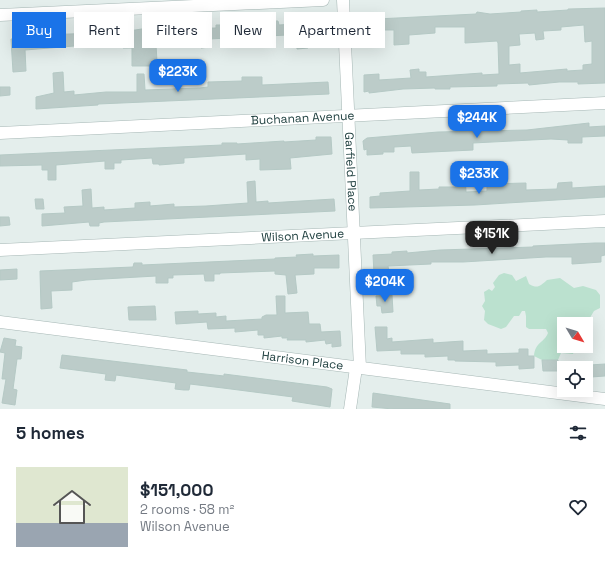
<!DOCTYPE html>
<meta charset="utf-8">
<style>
:root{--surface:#fff;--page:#f6f6f7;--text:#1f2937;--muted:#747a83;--line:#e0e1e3;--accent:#1a73e8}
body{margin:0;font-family:"Space Grotesk",sans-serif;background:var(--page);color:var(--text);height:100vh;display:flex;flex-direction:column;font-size:15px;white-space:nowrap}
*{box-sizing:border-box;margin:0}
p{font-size:13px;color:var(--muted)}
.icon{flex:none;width:22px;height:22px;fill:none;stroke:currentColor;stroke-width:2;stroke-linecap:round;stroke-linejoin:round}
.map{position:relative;height:409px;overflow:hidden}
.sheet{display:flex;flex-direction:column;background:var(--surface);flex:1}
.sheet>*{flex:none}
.banner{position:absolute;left:12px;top:12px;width:400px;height:36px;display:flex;gap:8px}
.needle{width:26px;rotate:128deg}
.fabs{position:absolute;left:557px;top:317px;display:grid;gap:8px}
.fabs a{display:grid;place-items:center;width:36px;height:36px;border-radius:0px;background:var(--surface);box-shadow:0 4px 16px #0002;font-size:20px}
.price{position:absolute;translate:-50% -34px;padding:0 9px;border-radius:8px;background:var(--accent);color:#fff;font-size:13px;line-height:26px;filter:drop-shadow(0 1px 2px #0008)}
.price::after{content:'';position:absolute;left:50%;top:24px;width:12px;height:9px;margin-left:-6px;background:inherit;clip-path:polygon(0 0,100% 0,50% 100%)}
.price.active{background:#222;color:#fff}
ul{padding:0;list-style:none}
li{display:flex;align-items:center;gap:12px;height:100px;padding:0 16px}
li+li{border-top:1px solid var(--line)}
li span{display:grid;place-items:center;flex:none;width:112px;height:80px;border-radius:0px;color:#555}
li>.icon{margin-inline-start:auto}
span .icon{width:48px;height:48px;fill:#fffc;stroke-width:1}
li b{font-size:17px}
h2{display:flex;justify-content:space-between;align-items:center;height:48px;padding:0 16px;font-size:17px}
.tag{padding:0 14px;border-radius:0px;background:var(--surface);box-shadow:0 4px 16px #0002;font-size:14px;line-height:36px}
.tag.active{background:var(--accent);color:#fff}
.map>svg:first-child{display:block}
</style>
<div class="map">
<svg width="605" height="409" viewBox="0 0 605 409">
<rect width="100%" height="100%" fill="#e4eeec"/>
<path fill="#bbe1cf" d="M504,273L512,275L516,281L526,276L529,284C538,289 540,286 547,280L560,278L574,288L583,286L596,290L600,295V308L594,311L588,321L577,324H564V346H576L573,354L561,353L558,360H542L534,356C535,342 544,343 548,333L546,329H529L526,327V316L525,311H522L519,316H514L506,327L501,329L488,324L484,320L485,311L482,306L485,301L484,292L489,289L492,291L495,287L493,283L499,275Z"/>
<path fill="#bcccc9" stroke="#b5c9c5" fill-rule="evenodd" d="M605,8V83L578,84V82H559L529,85L528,83L497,84V86L450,87V89H435V88L403,89L369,93V91L364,92V75L379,74V80L411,78L410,70L419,69V72H426V77L482,73V75L499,74L498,43L497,41L465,43V27H435V33L409,35V44L394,45V30H373L369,32V45H358L357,20L476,14L477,12L490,14L521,12V11L537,10V12L568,10V9ZM584,25L585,42L592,41V64L583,65V70L567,71V69L520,73V64L509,65V46L520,45L519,34L535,33L536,40L544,39L543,31L561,30V27Z
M326,16V33L324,44L308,45V48L297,49L296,36L287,35L209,39V47L201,48V46L194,45H171L170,29L216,28V25H263L269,24V21H278L279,25L311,23L310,17Z
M155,27L157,62H151L152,66H132V48H123V44H99L25,50L26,71L13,72L11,39H17V36L122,32Z
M63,72L64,92L74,91V95L106,92H137V74H144L145,90L200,88L208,87V82L242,81V77H262V85L328,82L329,94L98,104V105L36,109V97L54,93L53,73Z
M0,87H10V95L0,96Z
M589,123V127L605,126V136L582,137V143H568V140L551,139L473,143V150L431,152L412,153L411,146L394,147V152H383V154L367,155V149L364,150L363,141L367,138L438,132L527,130Z
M316,137H331L332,154L290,158L291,169L260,170V159L246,160V154L184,158V163L159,165V164H153L152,158L121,160V163H114V169H105V161L56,165V180H48V170H42V165L0,166V155L222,145V143H237V144L284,141V142L316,140Z
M410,172H419V190L439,189V187H458L457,175L465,174L466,192L487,191V184L526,183V190L557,189L558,183L572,182V188L605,186V197L475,205L370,208V197L380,196V193L410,191Z
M255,181L256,202L268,201V203L334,199L335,211L104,222L99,223V226H90L89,222L42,226V214L65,213L64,207L83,206L82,190L91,189L92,208L104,207V210L135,208V203L150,202V206L174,204V207L206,206L248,203L247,182Z
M35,199H43L44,209H36Z
M0,217H9L10,225L0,226Z
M595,243H605V255L601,256V262L572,264V257H546L463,262H431V264L388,266L389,272L374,273L373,255L392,254V252L407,251V253L440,250L533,247V246Z
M313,254V256L339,255V268H314V274L295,275L297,293L288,294L286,275L275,274V271L220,273V274H214V281H205L204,274L173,275V278H168V283H156V276L86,280L72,282V290L51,291L52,308L41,309L40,271L133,267L134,263H142V265L275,259V258L297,257L296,255Z
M17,269V279L0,280V270Z
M392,295L393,312L382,313L381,306H377L376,296Z
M276,296H285V313L308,312L309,324H320L321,332L340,331L341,346L332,347V343L326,344L325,340L306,342V340H287L288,338H282V336L264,338V335H258V330L235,332V328L208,329L207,322L176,324L175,312L198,311V314L216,313V317L226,316V321L262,319V317L266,315H277Z
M155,306L156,320H129L128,307Z
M375,327H387V339L392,338V342L433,339V343L463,341V351L487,350V354L519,353V349H528V356H534V368L519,369V365L496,366V362L455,361V360H448V356L425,357V354H401V350L377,351Z
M4,338L16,340L15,346L22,347L21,359H17L13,389L17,390L15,405L2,403L6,379H2L5,353L0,352Z
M62,355L187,370V372L224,376V374L327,387L332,389L330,407L292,401L293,397L223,388L190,384L189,390H184L175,389L176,383L116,375L115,381L105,380L106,374L60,368Z
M542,360H558V371H543Z
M605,364V376L591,377L590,365Z
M373,393L450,404V409H393L372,407Z"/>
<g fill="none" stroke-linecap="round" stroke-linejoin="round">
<g stroke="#a6b7b5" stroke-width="13">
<g id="minor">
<path id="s1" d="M343,0L360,368"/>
<path d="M0,15L323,0"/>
<path id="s2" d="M0,133L605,103"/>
<path id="s3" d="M0,250L605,221"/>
<path id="s4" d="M0,322L605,399"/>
<path d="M350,409L356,368"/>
</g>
</g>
<use href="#minor" stroke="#fff" stroke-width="12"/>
</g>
<g text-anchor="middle" stroke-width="4" stroke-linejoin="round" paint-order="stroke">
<g font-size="12" fill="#214141" stroke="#f5faf9">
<text dy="4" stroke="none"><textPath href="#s2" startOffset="303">Buchanan Avenue</textPath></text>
<text dy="4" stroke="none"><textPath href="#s1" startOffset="172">Garfield Place</textPath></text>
<text dy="4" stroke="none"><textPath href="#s3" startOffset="303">Wilson Avenue</textPath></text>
<text dy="4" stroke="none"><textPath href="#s4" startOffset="305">Harrison Place</textPath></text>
</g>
</g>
</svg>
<div class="fabs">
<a><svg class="needle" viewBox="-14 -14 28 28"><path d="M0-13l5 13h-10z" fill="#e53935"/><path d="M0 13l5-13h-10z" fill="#747a83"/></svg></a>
<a><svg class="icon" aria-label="locate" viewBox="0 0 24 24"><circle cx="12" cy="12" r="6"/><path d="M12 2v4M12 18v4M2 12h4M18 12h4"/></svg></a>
</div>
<b class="price" style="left:178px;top:93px">$223K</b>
<b class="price" style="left:477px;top:139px">$244K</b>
<b class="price" style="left:479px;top:195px">$233K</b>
<b class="price active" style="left:492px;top:255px">$151K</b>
<b class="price" style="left:385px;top:303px">$204K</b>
<div class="banner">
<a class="tag active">Buy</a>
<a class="tag">Rent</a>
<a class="tag">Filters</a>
<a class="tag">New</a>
<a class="tag">Apartment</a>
</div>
</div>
<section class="sheet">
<h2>5 homes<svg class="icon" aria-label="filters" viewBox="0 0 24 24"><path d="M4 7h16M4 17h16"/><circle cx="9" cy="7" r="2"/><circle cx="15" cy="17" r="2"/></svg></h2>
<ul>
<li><span style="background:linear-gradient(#dfe7d0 70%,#9aa5b1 0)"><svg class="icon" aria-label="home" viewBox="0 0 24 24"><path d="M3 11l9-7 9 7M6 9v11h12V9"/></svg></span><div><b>$151,000</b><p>2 rooms · 58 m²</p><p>Wilson Avenue</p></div><svg class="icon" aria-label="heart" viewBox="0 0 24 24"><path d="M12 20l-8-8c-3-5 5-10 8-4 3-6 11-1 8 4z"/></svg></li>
</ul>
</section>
